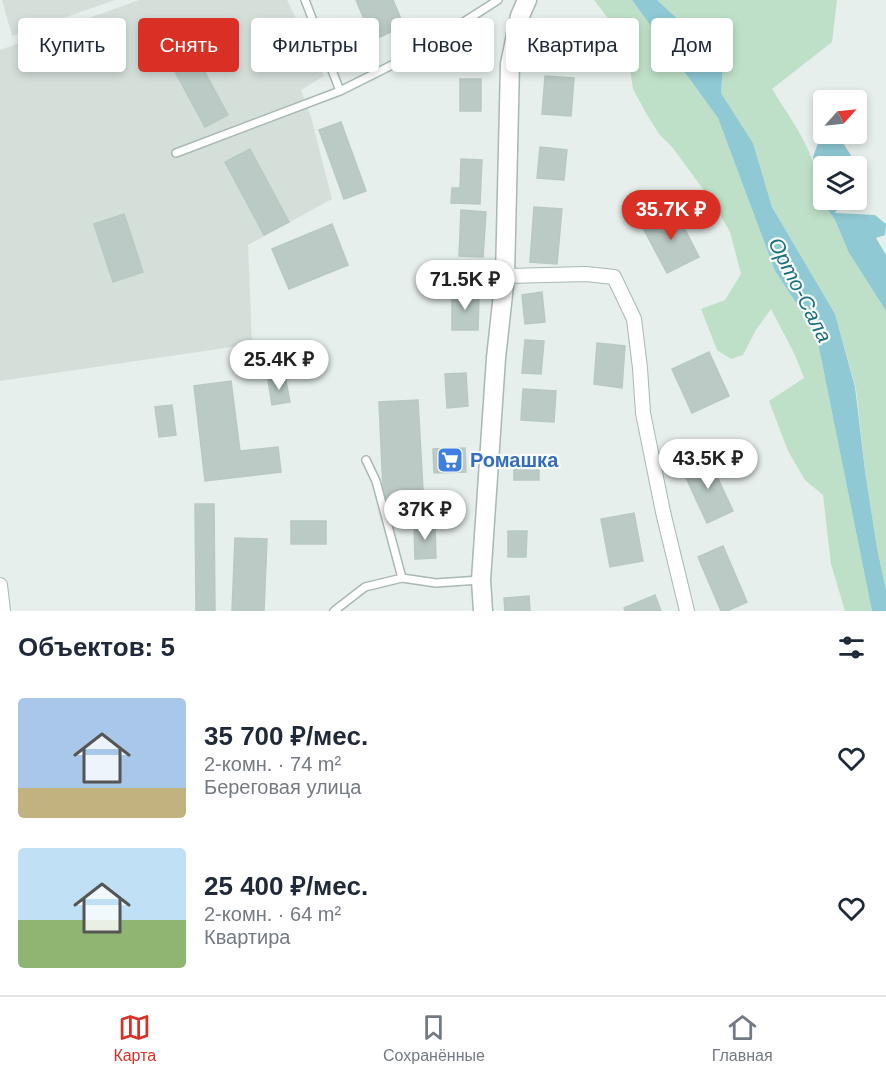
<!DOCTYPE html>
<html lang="ru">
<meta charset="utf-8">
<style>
:root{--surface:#fff;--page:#f6f6f7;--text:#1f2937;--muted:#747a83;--line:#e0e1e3;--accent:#d93025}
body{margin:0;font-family:Helvetica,sans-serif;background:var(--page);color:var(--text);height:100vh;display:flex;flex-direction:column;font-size:22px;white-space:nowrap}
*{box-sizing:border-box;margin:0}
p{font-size:20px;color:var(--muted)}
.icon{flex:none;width:33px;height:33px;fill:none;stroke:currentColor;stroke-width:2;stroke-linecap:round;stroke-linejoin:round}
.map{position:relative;height:611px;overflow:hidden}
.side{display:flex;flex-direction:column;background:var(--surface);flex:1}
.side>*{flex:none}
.hud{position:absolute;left:18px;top:18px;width:850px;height:54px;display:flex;gap:12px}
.needle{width:39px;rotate:63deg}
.buttons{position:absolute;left:813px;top:90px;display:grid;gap:12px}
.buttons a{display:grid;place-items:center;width:54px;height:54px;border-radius:6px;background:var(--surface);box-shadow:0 3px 9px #0003;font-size:30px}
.price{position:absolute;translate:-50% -51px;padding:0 14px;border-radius:21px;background:#fff;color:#222;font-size:20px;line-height:39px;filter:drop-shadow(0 2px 3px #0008)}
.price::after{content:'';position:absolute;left:50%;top:36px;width:18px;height:14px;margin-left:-9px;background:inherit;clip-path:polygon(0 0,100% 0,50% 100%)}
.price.current{background:var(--accent);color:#fff}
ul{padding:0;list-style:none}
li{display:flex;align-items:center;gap:18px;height:150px;padding:0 18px}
li span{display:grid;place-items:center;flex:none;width:168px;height:120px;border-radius:6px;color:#555}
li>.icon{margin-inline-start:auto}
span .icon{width:72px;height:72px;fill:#fffc;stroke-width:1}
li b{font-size:26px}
h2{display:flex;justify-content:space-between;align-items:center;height:72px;padding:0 18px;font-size:26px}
.pill{padding:0 21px;border-radius:6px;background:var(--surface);box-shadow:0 3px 9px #0003;font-size:21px;line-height:54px}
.pill.current{background:var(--accent);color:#fff}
.tab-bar{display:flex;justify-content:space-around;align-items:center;height:84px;border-top:2px solid var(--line);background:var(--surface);font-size:16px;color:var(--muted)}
.tab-bar a{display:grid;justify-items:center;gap:3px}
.tab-bar .current{color:var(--accent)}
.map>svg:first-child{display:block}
</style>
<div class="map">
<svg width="886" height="611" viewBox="0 0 886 611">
<rect width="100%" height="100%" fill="#e6efeb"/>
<path fill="#d4dfda" d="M2,0H115L12,36Z
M139,0H287L324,76L301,90L311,117L332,199L248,245L252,344L0,381V50Z"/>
<path fill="#bfe0c8" d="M594,0H632L718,118L775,271L816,333L872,611H845L831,564L823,495L805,480L788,451L769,401L804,378L795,355L771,309L756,330L743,355L731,359L717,350L701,309L725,300L741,274L730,232L713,203L673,148L659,134L646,113L633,89L628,57L616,29Z
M657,0H837L832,42L772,89C787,114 825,163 815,192L835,220L849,253L886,311V590L877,548L865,471L856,389L835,314L772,207L753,143L721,93L723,66L700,58L681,22Z"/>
<path fill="#8ec9d4" d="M632,0H657L681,22L700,58L723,66L721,93L753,143L772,207L835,314L855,387L865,471L877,548L886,590V611H872L816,333L775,271L718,118Z
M819,140H841L856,163L855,166H824V200H843L835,213L875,215L886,224L885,235L876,238L886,255V311L849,253L835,220L815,192L817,185L813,157Z"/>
<path fill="#bbcac4" stroke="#b8c9c2" stroke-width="1.5" d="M356,0H393L404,26L373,40Z
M188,41L228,115L205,127L165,53Z
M545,76L574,78L571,116L542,114Z
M460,79H481V111H460Z
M341,122L366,191L344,199L319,130Z
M540,147L567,150L564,180L537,178Z
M250,149L289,222L264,235L225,162Z
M461,159L482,160L480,204L451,203L452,188H460Z
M534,207L562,209L557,264L530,262Z
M674,208L699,257L667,273L642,226Z
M461,210L486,212L483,257L459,256Z
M124,214L143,272L113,282L94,224Z
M332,224L348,265L289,289L272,249Z
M452,292L479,293L478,330H452Z
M542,292L545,322L525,324L522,295Z
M525,340L544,341L541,374L522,373Z
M597,343L625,346L622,388L594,384Z
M709,352L729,396L692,413L672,369Z
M466,373L468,406L447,408L445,374Z
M285,376L290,402L272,405L268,380Z
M231,381L240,451L278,447L281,472L205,481L194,386Z
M523,389L556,391L554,422L521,420Z
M418,400L424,509L384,511L379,402Z
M172,405L176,435L159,437L155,407Z
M465,448L466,472L434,473L433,449Z
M708,457L733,511L707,523L682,469Z
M514,463L539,464V480H514Z
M195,504H214L215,611H196Z
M634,513L643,561L610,567L601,519Z
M291,521H326V544H291Z
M435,523L436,558L415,559L414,524Z
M508,531H527L526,557H508Z
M235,538L267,539L264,611H232Z
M723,546L747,602L727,611H721L698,557Z
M655,595L661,611H625L624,608Z
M529,596L530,611H505L504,598Z"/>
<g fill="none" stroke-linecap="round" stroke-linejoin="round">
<g stroke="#a8b8b2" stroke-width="10">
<path id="service" d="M305,0L340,91
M176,153L340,91L412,55L498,0
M366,460L376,481L402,578L436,583L480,580
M334,611L365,587L402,578"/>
</g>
<g stroke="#a8b8b2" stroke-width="16">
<path id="minor" d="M505,276L586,274L614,277L634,319L640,368L643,413L663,512L687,611
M0,585L3,611"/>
</g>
<g stroke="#a8b8b2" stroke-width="21">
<path id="tertiary" d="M483,611L481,580L496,358L505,276L510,64L520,16L527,0"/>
</g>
<use href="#service" stroke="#fff" stroke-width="7"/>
<use href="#minor" stroke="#fff" stroke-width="14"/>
<use href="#tertiary" stroke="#fff" stroke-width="18"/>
</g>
<defs>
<g id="supermarket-square" transform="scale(1.35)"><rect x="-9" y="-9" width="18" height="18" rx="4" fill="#3f7fe0" stroke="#f7fbf9"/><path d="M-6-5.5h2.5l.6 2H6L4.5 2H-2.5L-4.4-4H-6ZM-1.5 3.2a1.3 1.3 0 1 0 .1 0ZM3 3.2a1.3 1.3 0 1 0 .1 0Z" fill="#fff"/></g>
</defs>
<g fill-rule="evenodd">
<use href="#supermarket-square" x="450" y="460"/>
</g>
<g text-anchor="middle" stroke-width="4.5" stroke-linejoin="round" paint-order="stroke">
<g font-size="20" font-weight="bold" fill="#366cbe" stroke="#f7fbf9" text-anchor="start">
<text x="470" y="467">Ромашка</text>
</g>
<g font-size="21" font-style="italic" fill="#1c6f80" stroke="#f7fbf9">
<text transform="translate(800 290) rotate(63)" y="7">Орто-Сала</text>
</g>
</g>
</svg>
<div class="buttons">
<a><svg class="needle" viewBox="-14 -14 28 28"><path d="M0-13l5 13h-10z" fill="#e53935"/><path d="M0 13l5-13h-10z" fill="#747a83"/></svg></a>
<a><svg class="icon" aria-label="layers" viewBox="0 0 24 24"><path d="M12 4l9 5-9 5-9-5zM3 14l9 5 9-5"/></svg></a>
</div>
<b class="price current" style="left:671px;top:241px">35.7K ₽</b>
<b class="price" style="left:465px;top:311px">71.5K ₽</b>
<b class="price" style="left:279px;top:391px">25.4K ₽</b>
<b class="price" style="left:708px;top:490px">43.5K ₽</b>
<b class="price" style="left:425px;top:541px">37K ₽</b>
<div class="hud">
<a class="pill">Купить</a>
<a class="pill current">Снять</a>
<a class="pill">Фильтры</a>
<a class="pill">Новое</a>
<a class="pill">Квартира</a>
<a class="pill">Дом</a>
</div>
</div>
<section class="side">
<h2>Объектов: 5<svg class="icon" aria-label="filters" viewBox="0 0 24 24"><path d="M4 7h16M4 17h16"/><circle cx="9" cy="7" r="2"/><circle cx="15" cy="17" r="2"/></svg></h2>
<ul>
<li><span style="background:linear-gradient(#a9c7e8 75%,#c2b280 0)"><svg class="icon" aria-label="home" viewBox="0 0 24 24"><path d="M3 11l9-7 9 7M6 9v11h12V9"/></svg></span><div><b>35 700 ₽/мес.</b><p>2-комн. · 74 m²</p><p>Береговая улица</p></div><svg class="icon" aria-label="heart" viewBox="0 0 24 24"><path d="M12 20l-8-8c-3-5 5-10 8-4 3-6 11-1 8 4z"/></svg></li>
<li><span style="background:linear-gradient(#bfe0f5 60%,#8fb573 0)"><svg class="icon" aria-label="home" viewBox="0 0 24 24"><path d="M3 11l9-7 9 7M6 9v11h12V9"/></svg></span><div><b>25 400 ₽/мес.</b><p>2-комн. · 64 m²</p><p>Квартира</p></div><svg class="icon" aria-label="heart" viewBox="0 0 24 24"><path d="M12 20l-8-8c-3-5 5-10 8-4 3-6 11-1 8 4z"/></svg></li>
</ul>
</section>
<nav class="tab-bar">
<a class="current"><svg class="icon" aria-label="map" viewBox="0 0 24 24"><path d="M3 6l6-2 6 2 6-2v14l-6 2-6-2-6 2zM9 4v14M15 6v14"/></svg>Карта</a>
<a><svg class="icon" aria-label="saved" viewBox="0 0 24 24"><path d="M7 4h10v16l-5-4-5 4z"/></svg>Сохранённые</a>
<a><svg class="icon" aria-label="home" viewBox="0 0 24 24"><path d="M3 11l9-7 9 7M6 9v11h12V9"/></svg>Главная</a>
</nav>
